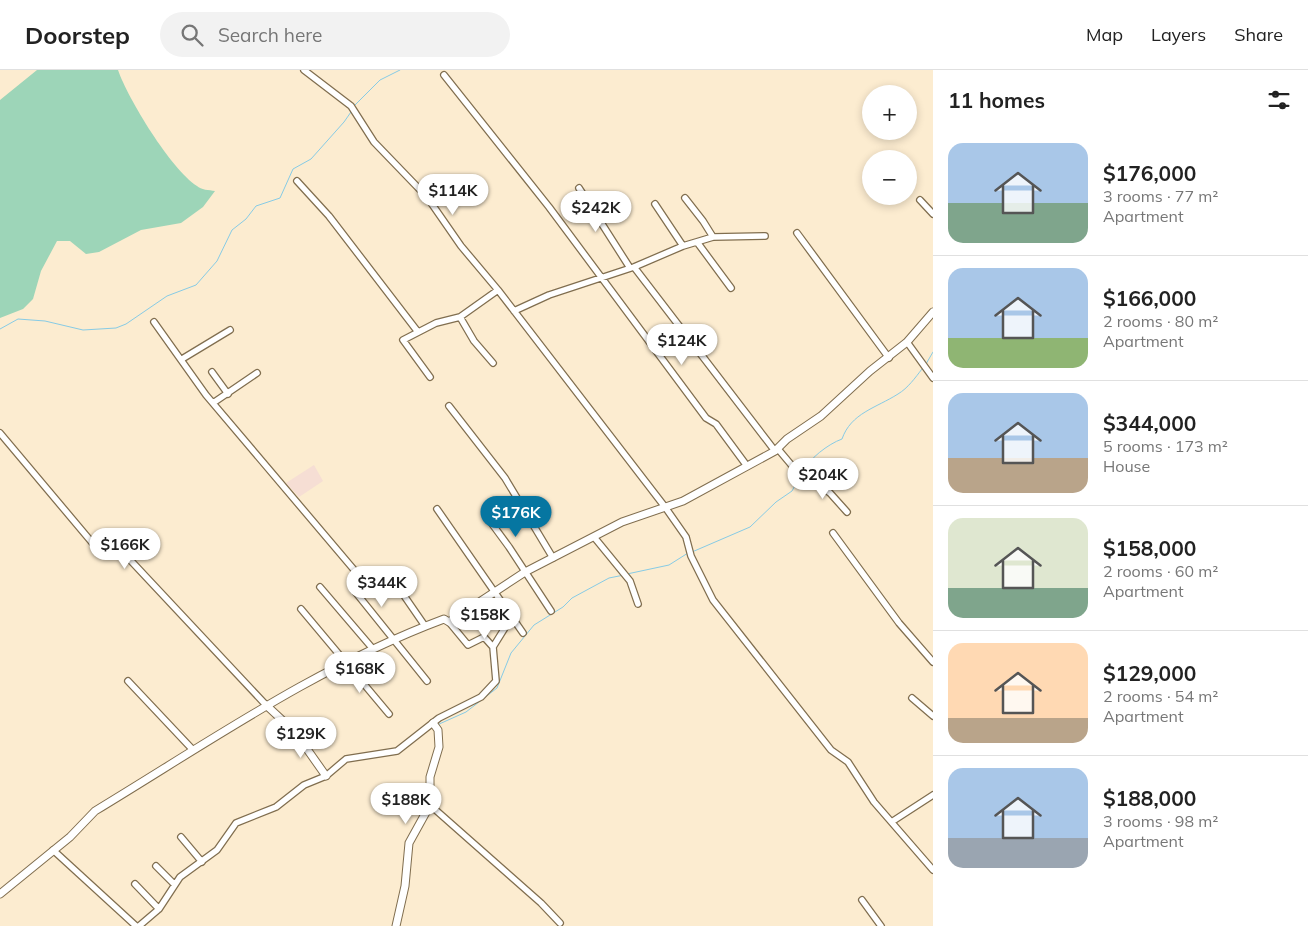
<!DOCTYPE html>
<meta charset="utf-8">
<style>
:root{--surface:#fff;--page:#f2f2f2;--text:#222;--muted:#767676;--line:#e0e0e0;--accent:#0676a1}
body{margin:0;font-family:Mulish,sans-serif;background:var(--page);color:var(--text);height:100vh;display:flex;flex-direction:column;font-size:19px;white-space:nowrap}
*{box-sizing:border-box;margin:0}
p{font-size:16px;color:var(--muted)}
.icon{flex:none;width:28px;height:28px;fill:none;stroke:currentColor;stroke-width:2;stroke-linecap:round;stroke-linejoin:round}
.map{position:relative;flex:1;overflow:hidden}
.details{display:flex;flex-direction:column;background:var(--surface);width:375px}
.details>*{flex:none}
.tools{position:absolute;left:862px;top:15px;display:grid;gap:10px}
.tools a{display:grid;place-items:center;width:55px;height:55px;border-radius:50%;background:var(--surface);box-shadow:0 2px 8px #0003;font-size:25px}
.price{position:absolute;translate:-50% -42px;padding:0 11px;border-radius:18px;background:#fff;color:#222;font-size:16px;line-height:32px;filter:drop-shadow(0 1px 2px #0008)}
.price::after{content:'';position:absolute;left:50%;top:30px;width:15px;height:11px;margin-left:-8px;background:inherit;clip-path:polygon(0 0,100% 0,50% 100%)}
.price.on{background:var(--accent);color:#fff}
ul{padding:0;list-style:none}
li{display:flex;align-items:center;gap:15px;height:125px;padding:0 15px}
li+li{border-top:1px solid var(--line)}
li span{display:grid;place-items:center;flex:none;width:140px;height:100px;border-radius:15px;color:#555}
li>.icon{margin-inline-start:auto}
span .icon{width:60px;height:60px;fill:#fffc;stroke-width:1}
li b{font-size:21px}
h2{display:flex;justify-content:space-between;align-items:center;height:60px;padding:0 15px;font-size:21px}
header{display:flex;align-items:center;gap:30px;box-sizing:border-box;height:70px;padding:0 25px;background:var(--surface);border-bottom:1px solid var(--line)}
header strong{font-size:24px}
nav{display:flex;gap:28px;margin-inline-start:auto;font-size:18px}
.search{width:350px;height:45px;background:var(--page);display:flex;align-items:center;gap:12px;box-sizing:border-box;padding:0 18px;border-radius:28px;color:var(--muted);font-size:19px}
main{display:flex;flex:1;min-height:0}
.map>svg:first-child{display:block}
</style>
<header>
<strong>Doorstep</strong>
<div class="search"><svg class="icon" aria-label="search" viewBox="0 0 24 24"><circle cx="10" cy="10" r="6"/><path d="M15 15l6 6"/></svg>Search here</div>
<nav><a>Map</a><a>Layers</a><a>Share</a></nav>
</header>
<main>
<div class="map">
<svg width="933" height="856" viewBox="0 0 933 856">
<rect width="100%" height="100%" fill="#fcecd0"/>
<path fill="#f6ded4" d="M314,395L323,411L299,427L286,413Z"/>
<path fill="#9dd5b8" d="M37,0H118C128,29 171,99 197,116C201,120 209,120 215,121L203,137L181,153L141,160L99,182L86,184L70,171H57L41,201L33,229L23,239L0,248V30Z"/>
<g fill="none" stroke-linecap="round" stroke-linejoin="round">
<path stroke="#87cbe5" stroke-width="1" d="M354,36L380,10L400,0
M0,259L18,249L45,251L83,260L116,258L126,254L167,226L196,215L217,191L232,160L246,149L256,136L280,128L293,99L311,89L344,52L351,42
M926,294L933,282
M802,402C809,389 828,374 842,369C851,343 876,338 898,324C908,318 915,308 922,299
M692,482L750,457L776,432L792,421L799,408
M627,504L669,495L688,483
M437,655L466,642L497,618L511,583L534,555L563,537L572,528L609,508L624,505
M409,675L423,664
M204,793L217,783"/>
<g stroke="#806e4f" stroke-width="8">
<path id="minor" d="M304,0L351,36L374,72L427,127L461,176L498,220L665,437L686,467L691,486L713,530L831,680L848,692L874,732L933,800
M444,5L549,137L706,348L716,354L747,396
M297,111L329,146L418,262
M579,118L630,198
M685,128L703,151L713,167
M920,130L933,144
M655,134L683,176
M797,163L889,288
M697,172L731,218
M634,197L775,381
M514,241L549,225L634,197L683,176L713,167L765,166
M460,247L474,271L493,293
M154,252L206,325L361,508L353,519L427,611
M907,272L933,308
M182,289L230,260
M212,302L228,324
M430,307L403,270L436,253L460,247L498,220
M213,333L257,303
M449,336L505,408L553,488
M0,363L100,482L118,477L266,635
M778,379L804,410L818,414L830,423L847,442
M437,439L523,563
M487,447L509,477L551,541
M833,463L899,553L933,592
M594,467L630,511L638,534
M320,517L373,579
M405,527L425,556
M301,539L389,644
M449,552L468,575L484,567L493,577
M128,611L193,680
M912,628L933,646
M430,735L541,833L560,853
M893,751L933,725
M181,767L202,792
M53,780L136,856
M156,796L174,814
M135,814L159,839
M862,830L881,856
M139,856L159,839L180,807L217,780L236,753L276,737L304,715L326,706L346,689L397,681L439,648L481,627L496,611L493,577L511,548"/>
</g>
<g stroke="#806e4f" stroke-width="9">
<path id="tertiary" d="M266,635L295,662L326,706
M0,824L70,767L95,741C209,672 318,596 444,549L449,552L525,502L622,452L683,431L775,381L787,369L821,346L870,301L907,272L933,242
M396,856L405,816L409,773L430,735V707L439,677L438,660L433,653"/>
</g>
<use href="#minor" stroke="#fff" stroke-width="5.5"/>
<use href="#tertiary" stroke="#fff" stroke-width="7"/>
</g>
</svg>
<div class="tools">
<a>+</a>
<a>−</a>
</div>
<b class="price" style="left:453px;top:146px">$114K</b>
<b class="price" style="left:596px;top:163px">$242K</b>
<b class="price" style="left:682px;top:296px">$124K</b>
<b class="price" style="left:823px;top:430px">$204K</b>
<b class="price on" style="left:516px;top:468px">$176K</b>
<b class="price" style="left:125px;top:500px">$166K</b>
<b class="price" style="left:382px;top:538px">$344K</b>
<b class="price" style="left:485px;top:570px">$158K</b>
<b class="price" style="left:360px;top:624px">$168K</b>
<b class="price" style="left:301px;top:689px">$129K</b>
<b class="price" style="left:406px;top:755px">$188K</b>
</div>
<section class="details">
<h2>11 homes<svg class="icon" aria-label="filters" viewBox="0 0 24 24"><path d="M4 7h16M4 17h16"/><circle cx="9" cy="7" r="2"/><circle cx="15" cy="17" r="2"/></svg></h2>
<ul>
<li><span style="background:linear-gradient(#a9c7e8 60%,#7fa58c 0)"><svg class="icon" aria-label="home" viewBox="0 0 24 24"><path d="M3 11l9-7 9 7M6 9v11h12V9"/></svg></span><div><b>$176,000</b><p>3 rooms · 77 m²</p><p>Apartment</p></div></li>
<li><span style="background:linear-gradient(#a9c7e8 70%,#8fb573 0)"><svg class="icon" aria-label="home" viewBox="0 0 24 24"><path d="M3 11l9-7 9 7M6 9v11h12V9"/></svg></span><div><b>$166,000</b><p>2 rooms · 80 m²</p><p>Apartment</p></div></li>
<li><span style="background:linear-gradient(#a9c7e8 65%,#b9a48a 0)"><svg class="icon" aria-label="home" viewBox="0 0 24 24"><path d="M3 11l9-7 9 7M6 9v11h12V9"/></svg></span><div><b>$344,000</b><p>5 rooms · 173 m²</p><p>House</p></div></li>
<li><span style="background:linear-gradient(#dfe7d0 70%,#7fa58c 0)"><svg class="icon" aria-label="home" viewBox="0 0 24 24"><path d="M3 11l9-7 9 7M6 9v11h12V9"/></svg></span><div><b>$158,000</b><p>2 rooms · 60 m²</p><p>Apartment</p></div></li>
<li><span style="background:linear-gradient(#ffd9b3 75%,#b9a48a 0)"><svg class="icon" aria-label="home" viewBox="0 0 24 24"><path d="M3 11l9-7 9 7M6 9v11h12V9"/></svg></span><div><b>$129,000</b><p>2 rooms · 54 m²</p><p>Apartment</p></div></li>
<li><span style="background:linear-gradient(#a9c7e8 70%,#9aa5b1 0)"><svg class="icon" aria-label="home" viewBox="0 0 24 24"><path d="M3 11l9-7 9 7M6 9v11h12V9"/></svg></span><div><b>$188,000</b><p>3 rooms · 98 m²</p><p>Apartment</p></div></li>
</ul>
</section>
</main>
